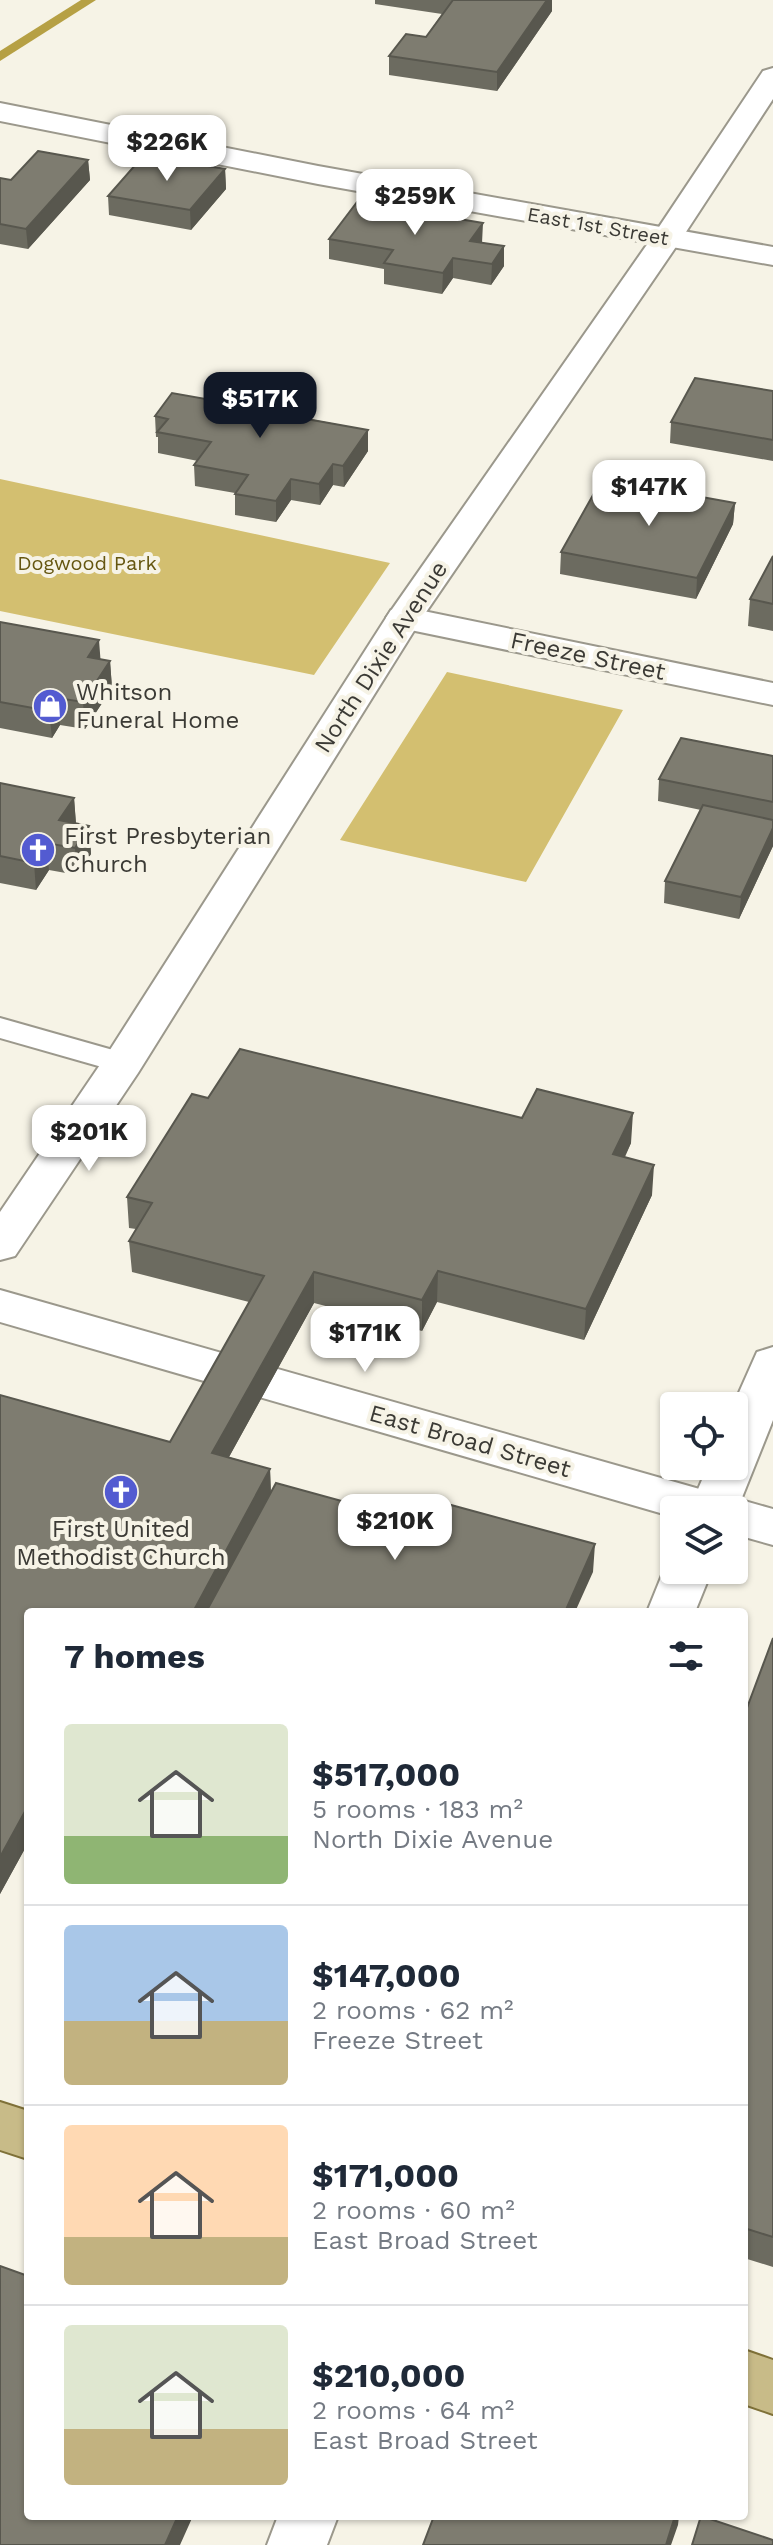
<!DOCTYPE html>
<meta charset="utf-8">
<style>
:root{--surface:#fff;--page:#f6f6f7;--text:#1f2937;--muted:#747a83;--line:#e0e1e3;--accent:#111827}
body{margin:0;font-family:"Work Sans",sans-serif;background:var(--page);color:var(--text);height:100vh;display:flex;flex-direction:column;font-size:30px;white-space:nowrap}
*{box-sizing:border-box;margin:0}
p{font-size:26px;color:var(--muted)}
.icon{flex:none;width:44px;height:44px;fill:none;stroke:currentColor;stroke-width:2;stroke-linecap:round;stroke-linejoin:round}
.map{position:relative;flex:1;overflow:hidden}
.drawer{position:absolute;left:24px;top:1608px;width:724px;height:912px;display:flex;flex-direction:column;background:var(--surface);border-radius:8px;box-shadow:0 2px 6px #0004}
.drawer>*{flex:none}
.buttons{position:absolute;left:660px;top:1392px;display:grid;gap:16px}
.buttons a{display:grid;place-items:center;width:88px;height:88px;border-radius:8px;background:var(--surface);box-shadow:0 2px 6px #0004;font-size:40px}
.price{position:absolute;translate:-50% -68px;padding:0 18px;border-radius:16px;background:#fff;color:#222;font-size:26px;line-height:52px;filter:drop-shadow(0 2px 4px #0008)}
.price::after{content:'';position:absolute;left:50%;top:48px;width:24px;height:18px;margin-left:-12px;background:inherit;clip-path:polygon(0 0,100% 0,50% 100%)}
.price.active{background:var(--accent);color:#fff}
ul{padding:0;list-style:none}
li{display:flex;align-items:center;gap:24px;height:200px;padding:0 40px}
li+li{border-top:2px solid var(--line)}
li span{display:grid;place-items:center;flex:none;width:224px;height:160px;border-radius:8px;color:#555}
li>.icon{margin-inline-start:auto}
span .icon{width:96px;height:96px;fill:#fffc;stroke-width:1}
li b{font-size:34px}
h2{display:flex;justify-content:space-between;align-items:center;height:96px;padding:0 40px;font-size:34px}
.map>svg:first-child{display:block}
</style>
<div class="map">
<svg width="773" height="2545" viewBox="0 0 773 2545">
<rect width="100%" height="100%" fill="#f6f3e6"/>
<path fill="#d3bf70" d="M0,479L390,563L314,675L0,611Z
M447,672L623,710L526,882L340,840Z"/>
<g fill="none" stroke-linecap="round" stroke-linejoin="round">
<path fill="#b6a044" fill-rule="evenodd" d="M81,0H96L0,61V51Z"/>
<g stroke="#9b988c" stroke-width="4">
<path id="service" d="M0,1018L134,1056L139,1063L134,1070L123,1073L0,1038Z"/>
</g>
<g stroke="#9b988c" stroke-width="4">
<path id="minor" d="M0,103L318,166L773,247V265L318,184L0,121Z
M404,607L773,683V705L391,626L386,618L391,610Z
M773,1347V1420L737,1510L734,1515V1510H689L708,1466H734L733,1406L757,1352Z
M674,1556V1570H712L695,1612H647L664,1570Z
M278,2516H338L327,2545H267Z"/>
</g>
<g stroke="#9b988c" stroke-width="4">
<path id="tertiary" d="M773,68V99L682,238L422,618L138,1073L15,1256L0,1260V1212L108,1053L386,618L653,236L763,71Z
M0,1290L710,1492L728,1500L734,1498L773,1509V1545L734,1534V1510H674V1517L0,1322Z"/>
</g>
<g stroke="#7f7138" stroke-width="4">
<path id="primary" d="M0,2102L28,2111V2159L0,2150Z
M744,2350L773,2360V2414L744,2404Z"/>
</g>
<use href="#service" fill="#fff" fill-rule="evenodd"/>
<use href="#minor" fill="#fff" fill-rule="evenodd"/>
<use href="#tertiary" fill="#fff" fill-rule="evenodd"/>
<use href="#primary" fill="#c8bb88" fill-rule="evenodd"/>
</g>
<path fill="#6c6b60" d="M375,0H552V11L497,91L389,75V56L426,37L442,14L375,4Z
M88,160L90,180L28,249L0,244V178L11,180Z
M225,169L226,189L191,230L109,215L108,196Z
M329,239L482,243L504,266L491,285L453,278L442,294L384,284V269L329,259Z
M773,391V461L670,443L671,422Z
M284,414L368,430V451L344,487L333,485L320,505L291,500L276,522L235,515V493L195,486L194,465L198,461L158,453V437H156L155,416Z
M735,503L733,524L696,599L560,574L561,552Z
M773,556V631L748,626L750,599Z
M0,622L101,660L110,661L112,688L85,729L60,725L52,738L0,728Z
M773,756V846L739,919L664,903L665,881L701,810L658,801L659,779Z
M0,783L74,798L76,823L89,826L91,854L77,875L49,870L36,890L0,883Z
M208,1098L522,1118L631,1143L625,1157L652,1195L584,1340L437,1302L422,1331L314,1303L229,1457L270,1469L271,1492L593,1572L28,1612V1843L0,1894V1395L170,1442L249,1302L132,1272L129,1241L136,1229L129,1228L127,1197Z
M773,1638V2267L744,2258V1716Z"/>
<path fill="#58574e" d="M547,0H552V11L497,91V72Z
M88,160L90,180L28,249L26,229Z
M225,169L226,189L191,230L190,210Z
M483,223L482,243L470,241Z
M504,246V266L491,285L492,264Z
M453,258V278L442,294L443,273Z
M283,398L284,419L273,413Z
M368,430V451L344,487L343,466Z
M333,464V485L320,505L319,484Z
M291,479V500L276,522V501Z
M735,503L733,524L696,599L697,578Z
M99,640L101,666L88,657Z
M110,661L112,688L85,729L83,702Z
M58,698L60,725L52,738L49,711Z
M74,798L76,825L59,820Z
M89,826L91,854L77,875L75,848Z
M773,828V846L739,919L741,897Z
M46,843L49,870L36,890L34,863Z
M633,1113L631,1143L611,1185L613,1154Z
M654,1165L652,1195L584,1340L586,1309Z
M438,1271L437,1302L422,1331V1300Z
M314,1272V1303L214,1484L212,1453Z
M270,1469L271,1500L211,1612H193Z
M595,1544L593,1572L575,1612H565Z
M28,1806V1843L0,1894V1857Z
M178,2516H193L180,2545H165Z
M675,2516H679L678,2525L671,2545H666Z"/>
<path fill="#7e7c70" stroke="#58574e" stroke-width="2" d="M453,0H547L497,72L389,56L406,34L426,37Z
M38,151L88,160L26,229L0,224V178L11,180Z
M144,155L225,169L190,210L108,196Z
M357,202L483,223L470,241L504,246L492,264L453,258L443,273L384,263L393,250L329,239Z
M695,378L773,391V440L671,422Z
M238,389L283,398L273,413L368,430L343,466L333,464L319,484L291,479L276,501L235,494L248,475L194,465L211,442L157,432L168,419L155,416L172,393L228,403Z
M602,479L735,503L697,578L561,552Z
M773,556V604L750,599Z
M0,622L99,640L88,657L110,661L83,702L58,698L49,711L0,702Z
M681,738L773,756V802L659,779Z
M0,783L74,798L59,820L89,826L75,848L46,843L34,863L0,856Z
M703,805L773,820V828L741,897L665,881Z
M240,1049L522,1118L537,1089L633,1113L613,1154L654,1165L586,1309L438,1271L422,1300L314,1272L212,1453L270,1469L193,1612H28V1806L0,1857V1395L170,1442L264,1276L129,1241L152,1203L127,1197L192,1094L208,1098Z
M276,1483L440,1528L451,1505L595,1544L565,1612H206Z
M773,1638V2237L744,2228V1716Z
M0,2266L28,2276V2516H178L165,2545H0Z
M434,2516H675L666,2545H423Z
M701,2516L773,2540V2545H692Z"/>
<defs>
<g id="shop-disc" transform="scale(1.8)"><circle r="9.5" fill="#535bd1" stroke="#f6f3e6"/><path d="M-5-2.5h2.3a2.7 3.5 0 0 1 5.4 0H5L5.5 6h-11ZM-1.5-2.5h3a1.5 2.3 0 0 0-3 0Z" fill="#fff"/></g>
<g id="church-disc" transform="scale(1.8)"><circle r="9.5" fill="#535bd1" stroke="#f6f3e6"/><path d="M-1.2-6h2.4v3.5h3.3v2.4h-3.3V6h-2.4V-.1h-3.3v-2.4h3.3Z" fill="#fff"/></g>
</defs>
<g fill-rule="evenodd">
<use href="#shop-disc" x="50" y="706"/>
<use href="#church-disc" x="38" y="850"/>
<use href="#church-disc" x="121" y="1492"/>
</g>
<g text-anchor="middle" stroke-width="8" stroke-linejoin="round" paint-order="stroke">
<g font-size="20" fill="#3b3a35" stroke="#f6f3e6">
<text transform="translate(598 226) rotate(10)" y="7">East 1st Street</text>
</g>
<g font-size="20" fill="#655610" stroke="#f6f3e6">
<text x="87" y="570">Dogwood Park</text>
</g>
<g font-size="24" fill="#3b3a35" stroke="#f6f3e6">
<text transform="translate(588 656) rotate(12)" y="8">Freeze Street</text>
<text transform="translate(381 657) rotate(-57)" y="8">North Dixie Avenue</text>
<text transform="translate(470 1441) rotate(16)" y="8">East Broad Street</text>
</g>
<g font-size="24" fill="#3b3a35" stroke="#f6f3e6" text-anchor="start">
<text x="76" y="700">Whitson<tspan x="76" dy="28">Funeral Home</tspan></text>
<text x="64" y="844">First Presbyterian<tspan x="64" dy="28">Church</tspan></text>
<text x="121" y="1537" text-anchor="middle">First United<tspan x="121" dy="28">Methodist Church</tspan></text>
</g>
</g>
</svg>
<div class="buttons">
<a><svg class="icon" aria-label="locate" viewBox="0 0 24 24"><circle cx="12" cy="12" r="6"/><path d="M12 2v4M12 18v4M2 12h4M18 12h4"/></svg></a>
<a><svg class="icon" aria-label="layers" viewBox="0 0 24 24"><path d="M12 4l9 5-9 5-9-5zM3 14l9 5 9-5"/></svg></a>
</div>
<b class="price" style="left:167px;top:183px">$226K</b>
<b class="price" style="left:415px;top:237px">$259K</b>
<b class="price active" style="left:260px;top:440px">$517K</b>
<b class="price" style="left:649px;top:528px">$147K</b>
<b class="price" style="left:89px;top:1173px">$201K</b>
<b class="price" style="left:365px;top:1374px">$171K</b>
<b class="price" style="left:395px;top:1562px">$210K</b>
<section class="drawer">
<h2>7 homes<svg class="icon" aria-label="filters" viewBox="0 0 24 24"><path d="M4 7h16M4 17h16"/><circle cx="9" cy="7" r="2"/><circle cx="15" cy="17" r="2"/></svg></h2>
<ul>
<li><span style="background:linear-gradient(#dfe7d0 70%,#8fb573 0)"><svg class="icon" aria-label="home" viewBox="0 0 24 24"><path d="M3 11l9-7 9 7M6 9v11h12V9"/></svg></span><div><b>$517,000</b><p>5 rooms · 183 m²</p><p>North Dixie Avenue</p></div></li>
<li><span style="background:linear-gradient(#a9c7e8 60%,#c2b280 0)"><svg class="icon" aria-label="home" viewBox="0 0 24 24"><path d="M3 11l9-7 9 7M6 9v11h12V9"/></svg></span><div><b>$147,000</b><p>2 rooms · 62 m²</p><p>Freeze Street</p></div></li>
<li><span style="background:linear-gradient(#ffd9b3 70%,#c2b280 0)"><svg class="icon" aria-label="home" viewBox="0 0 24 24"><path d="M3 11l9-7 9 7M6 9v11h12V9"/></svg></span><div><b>$171,000</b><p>2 rooms · 60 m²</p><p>East Broad Street</p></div></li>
<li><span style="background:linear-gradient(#dfe7d0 65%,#c2b280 0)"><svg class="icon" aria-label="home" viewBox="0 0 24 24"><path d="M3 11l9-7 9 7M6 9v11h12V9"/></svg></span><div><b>$210,000</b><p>2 rooms · 64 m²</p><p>East Broad Street</p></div></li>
</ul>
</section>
</div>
